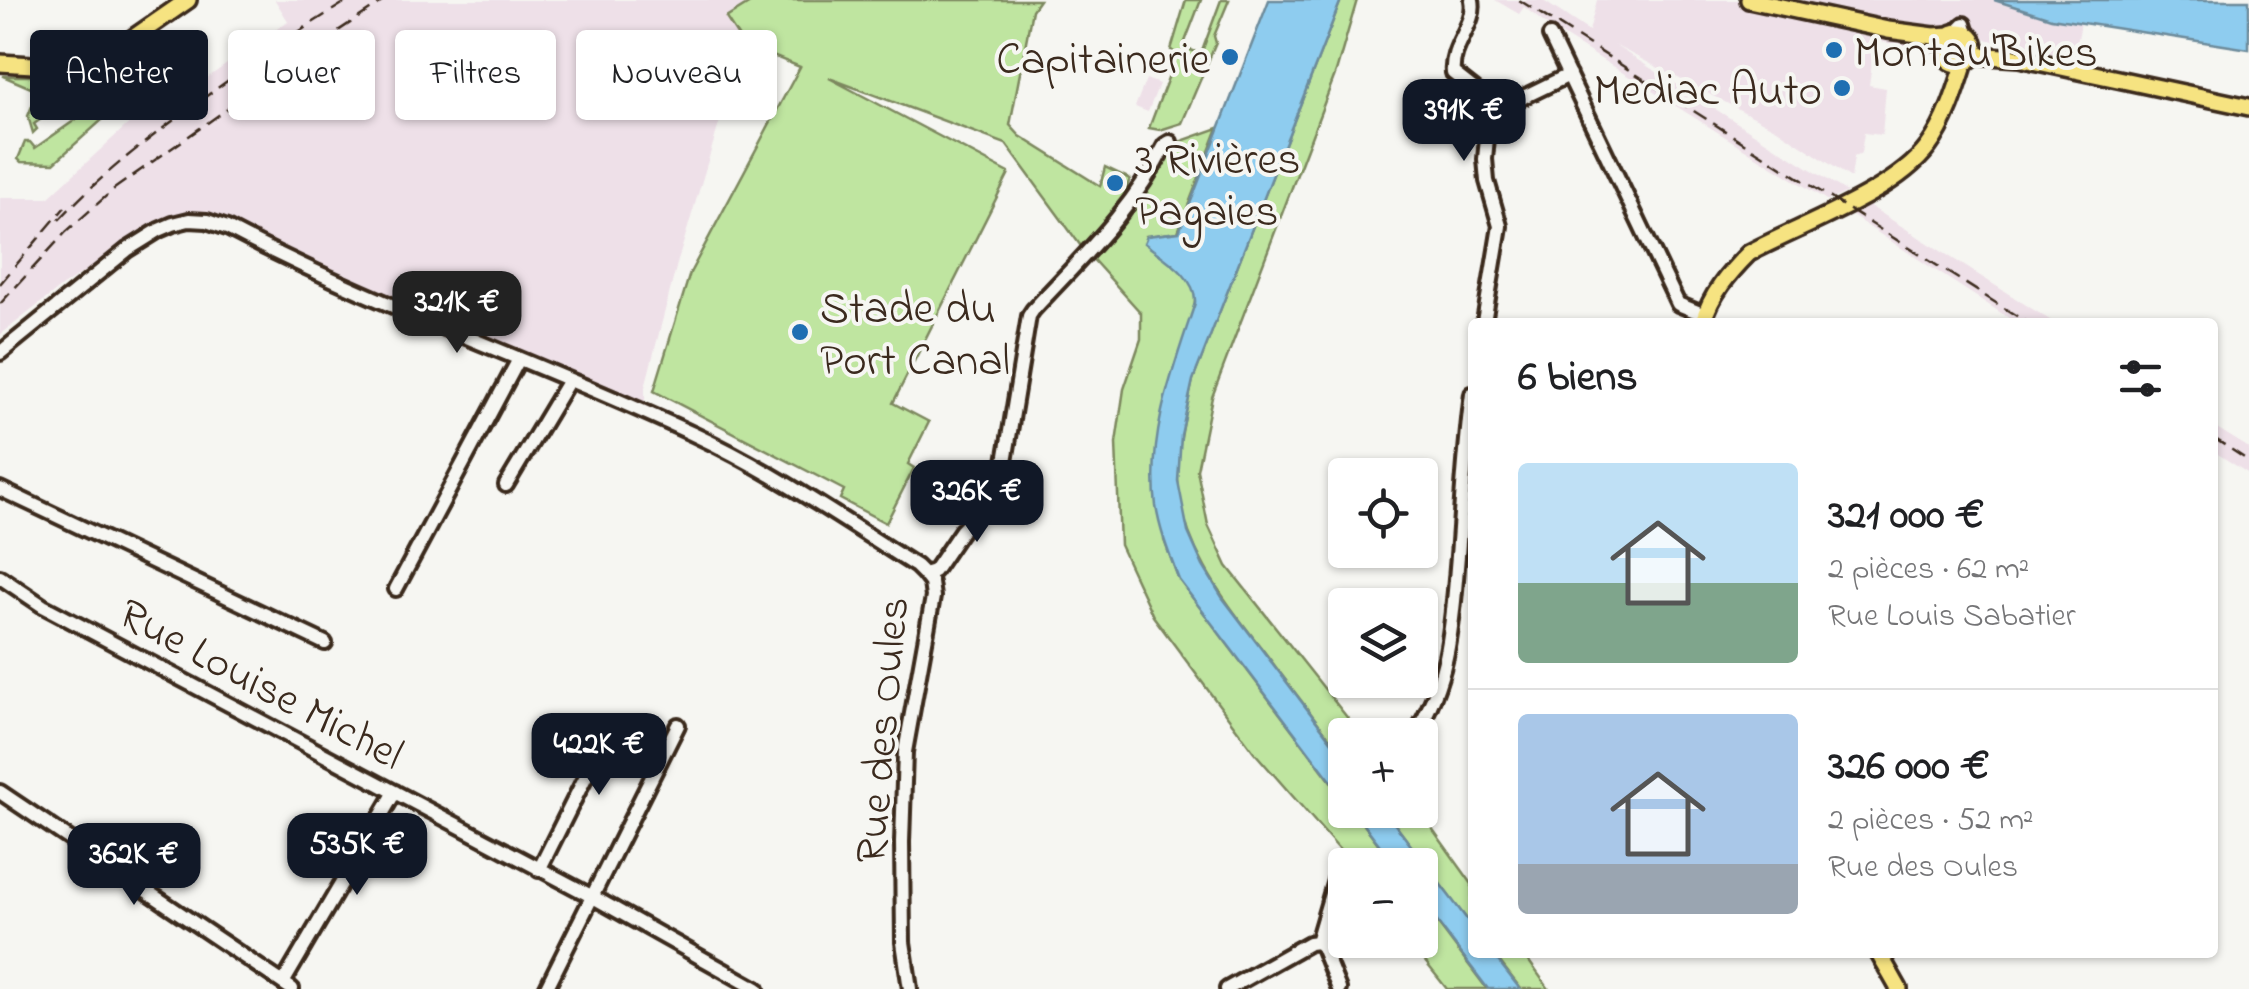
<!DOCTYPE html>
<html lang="fr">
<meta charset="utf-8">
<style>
:root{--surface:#fff;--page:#f2f2f2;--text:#202124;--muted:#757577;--line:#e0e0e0;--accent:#111827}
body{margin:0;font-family:"Indie Flower",sans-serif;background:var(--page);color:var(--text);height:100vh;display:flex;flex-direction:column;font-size:38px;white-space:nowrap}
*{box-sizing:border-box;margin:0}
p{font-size:32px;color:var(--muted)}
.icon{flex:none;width:55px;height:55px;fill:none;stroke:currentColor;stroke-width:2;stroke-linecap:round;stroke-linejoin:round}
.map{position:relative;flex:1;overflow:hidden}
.sheet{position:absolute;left:1468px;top:318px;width:750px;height:640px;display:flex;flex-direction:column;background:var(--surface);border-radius:10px;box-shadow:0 2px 8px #0004}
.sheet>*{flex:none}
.top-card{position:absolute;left:30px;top:30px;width:950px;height:90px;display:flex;gap:20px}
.controls{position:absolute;left:1328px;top:458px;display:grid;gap:20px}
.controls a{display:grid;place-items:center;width:110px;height:110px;border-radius:10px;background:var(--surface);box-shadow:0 2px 8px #0004;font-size:50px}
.price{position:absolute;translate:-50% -85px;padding:0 22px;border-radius:20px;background:var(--accent);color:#fff;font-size:32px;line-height:65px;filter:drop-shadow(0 2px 5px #0008)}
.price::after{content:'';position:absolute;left:50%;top:60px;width:30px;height:22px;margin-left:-15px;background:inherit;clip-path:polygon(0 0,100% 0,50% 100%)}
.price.current{background:#222;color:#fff}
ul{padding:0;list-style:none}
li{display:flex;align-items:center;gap:30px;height:250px;padding:0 50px}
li+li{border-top:2px solid var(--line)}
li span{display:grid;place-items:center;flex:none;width:280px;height:200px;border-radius:10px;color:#555}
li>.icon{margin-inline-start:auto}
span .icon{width:120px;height:120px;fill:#fffc;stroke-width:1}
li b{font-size:42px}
h2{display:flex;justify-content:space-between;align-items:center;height:120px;padding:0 50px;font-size:42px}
.chip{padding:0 35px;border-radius:10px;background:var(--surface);box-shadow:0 2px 8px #0004;font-size:35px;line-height:90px}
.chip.current{background:var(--accent);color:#fff}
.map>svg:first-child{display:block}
</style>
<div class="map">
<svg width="2249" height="989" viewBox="0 0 2249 989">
<rect width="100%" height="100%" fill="#f6f6f2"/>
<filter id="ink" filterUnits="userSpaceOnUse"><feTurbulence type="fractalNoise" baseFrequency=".01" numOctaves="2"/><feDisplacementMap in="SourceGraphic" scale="20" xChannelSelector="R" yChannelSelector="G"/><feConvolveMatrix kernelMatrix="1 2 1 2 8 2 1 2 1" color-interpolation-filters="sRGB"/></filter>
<g filter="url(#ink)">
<path fill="#eee0e8" d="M275,0H755L726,18L743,44L677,264L645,387V402L571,377L388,299L206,216L129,242L61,287L0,335V198H48L138,115L134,109L164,91L173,102L288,21Z
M1495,0H1542L1589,31L1597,0H1994L2051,18L2081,22L2074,61L1989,40L1983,37L1972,23L1959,21L1958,23L1941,28L1935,56L1930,52L1875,40L1869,85L1886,88L1882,135L1864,133L1861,153L1854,157L1851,178L1777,129L1614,45L1847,192L1828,201L1548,26L1524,7L1519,14Z
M1146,79L1159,84L1148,112L1135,107Z
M1868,205L1933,246L2053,322H2015L1849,214Z
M2212,425L2249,448V474L2213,451Z"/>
<path fill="#bfe5a0" stroke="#7d885f" stroke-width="2.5" d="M755,0H1039L1032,10L1010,125L1020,136L1100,186L1105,167L1130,179L1122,200L1129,205L1086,253L1006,144L829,78L1009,173L893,403L929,422L908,464L914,468L886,523L840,499L844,490L654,391L690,273L800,67L743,44L726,18Z
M1186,0H1201L1183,47L1201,54L1221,0H1229L1214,36L1216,43L1182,123L1160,130L1149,128L1177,54L1171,50Z
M1341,0H1357L1336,72L1212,397L1197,470L1208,525L1227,566L1361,735H1345V758C1319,724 1292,689 1266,654C1226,602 1181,548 1178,479C1177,445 1186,413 1193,380Z
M3,76H39L93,82L34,124L37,129L33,133L28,116L38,91Z
M134,79L140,86L54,163L21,162L18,159L25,142H30L35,148Z
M1218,128L1178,232L1147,236L1192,282L1196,292L1164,540L1179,580L1345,800V810H1353L1394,865H1347L1345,856L1254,752L1153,616L1120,545L1116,443L1124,389L1141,339V313L1088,254L1139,198L1176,143Z
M1384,810H1419L1472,884V926Z
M1420,900L1487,989H1447L1408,940H1420Z
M1493,953H1523L1549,989H1521Z"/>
<path fill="#8eccef" stroke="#6d8b9b" stroke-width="2.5" d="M1269,0H1341L1193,380L1181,435L1178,481L1188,532L1203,566L1222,597L1345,759V799L1179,580C1170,556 1160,532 1156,506C1147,435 1173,370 1195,303C1197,276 1163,258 1144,243L1147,236L1179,232Z
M1994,0H2249V49L2051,18Z
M1353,810H1384L1472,926V952L1492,953L1520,989H1488L1420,899V865H1395Z"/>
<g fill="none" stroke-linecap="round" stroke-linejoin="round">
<g stroke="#3b2a1e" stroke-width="20">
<path id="minor" d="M1472,0C1477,24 1450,45 1453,73L1499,109
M1955,33L1964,24L1967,34
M1550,36L1678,304L1705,315
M1484,322L1500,226L1487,181L1485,159L1487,138L1499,109L1569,75
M0,353L127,250L159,230L173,224L189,220L207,221L227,228C377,307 539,362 693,434C771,470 843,520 916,566L924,574
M506,485L569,380
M0,489L325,643
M0,577L43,606L593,897L757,989
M396,589L519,359
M1415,735C1451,675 1452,624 1458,556C1462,502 1465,448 1472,394
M0,792L292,989
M539,870L588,772L553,753
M1317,942L1322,947L1339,989
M283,983L395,792
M546,989L678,725
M910,989L903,942L902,842L905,752L933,597L931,583L924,574L934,571L961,531L995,496L1002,480L1029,316L1033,310C1082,257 1132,211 1165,145L1170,142
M1227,989L1309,943L1317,942L1338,870"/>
</g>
<g stroke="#3b2a1e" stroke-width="22">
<path id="major" d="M1749,0L1888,30L1934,36L1950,35
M1943 48a16 16 0 1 1 32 0a16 16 0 1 1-32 0Z
M1973,55L2019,58L2249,107
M0,63L82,68L94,65L188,0
M1703,322C1711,294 1729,273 1749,253C1801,225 1894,193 1928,147C1946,123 1956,91 1965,62
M1878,952L1899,989"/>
</g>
<use href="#minor" stroke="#f6f6f2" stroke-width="12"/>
<use href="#major" stroke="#f6e381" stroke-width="15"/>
<path stroke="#3b2a1e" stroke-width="2.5" stroke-dasharray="15 8" stroke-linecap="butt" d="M1519,0L2026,322
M59,220C101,174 151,137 201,100C249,65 298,31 349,0
M0,284L65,207
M0,304L66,232L114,189L329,37L385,0
M2212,437L2249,461"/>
</g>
</g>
<g fill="#1f6fb2" stroke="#f6f6f2" stroke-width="4">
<circle cx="1834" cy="50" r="10"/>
<circle cx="1230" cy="57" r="10"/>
<circle cx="1842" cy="88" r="10"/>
<circle cx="1115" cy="183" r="10"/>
<circle cx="800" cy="332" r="10"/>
</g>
<g text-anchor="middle" stroke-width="8" stroke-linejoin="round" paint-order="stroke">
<g font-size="45" fill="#3b2a1e" stroke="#f6f6f2" text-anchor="start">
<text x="1854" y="66">Montau'Bikes</text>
<text x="1210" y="73" text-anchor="end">Capitainerie</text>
<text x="1822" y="104" text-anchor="end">Mediac Auto</text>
<text x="1135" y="173">3 Rivières<tspan x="1135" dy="52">Pagaies</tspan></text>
<text x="820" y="322">Stade du<tspan x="820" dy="52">Port Canal</tspan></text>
</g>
<g font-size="45" fill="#3b2a1e" stroke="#f6f6f2">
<text transform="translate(262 682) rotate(28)" y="16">Rue Louise Michel</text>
<text transform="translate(880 730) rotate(-85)" y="16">Rue des Oules</text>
</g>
</g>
</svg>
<div class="controls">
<a><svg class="icon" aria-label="locate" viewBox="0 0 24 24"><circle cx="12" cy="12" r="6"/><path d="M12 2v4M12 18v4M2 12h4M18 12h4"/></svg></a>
<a><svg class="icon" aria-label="layers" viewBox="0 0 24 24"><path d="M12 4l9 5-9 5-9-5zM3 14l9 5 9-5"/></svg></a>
<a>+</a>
<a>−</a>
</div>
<b class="price" style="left:1464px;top:164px">391K €</b>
<b class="price current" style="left:457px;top:356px">321K €</b>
<b class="price" style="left:977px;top:545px">326K €</b>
<b class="price" style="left:599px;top:798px">422K €</b>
<b class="price" style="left:357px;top:898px">535K €</b>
<b class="price" style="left:134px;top:908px">362K €</b>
<div class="top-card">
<a class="chip current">Acheter</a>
<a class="chip">Louer</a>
<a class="chip">Filtres</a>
<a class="chip">Nouveau</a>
</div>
<section class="sheet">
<h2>6 biens<svg class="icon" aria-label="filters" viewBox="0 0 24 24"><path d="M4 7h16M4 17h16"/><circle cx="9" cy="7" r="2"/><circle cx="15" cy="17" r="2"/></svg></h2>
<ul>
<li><span style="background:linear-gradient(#bfe0f5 60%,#7fa58c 0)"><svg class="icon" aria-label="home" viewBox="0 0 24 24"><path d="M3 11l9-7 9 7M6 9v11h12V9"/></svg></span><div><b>321 000 €</b><p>2 pièces · 62 m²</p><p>Rue Louis Sabatier</p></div></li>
<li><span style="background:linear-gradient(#a9c7e8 75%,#9aa5b1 0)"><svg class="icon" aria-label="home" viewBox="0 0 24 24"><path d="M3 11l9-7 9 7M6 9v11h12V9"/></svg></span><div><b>326 000 €</b><p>2 pièces · 52 m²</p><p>Rue des Oules</p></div></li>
</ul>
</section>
</div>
